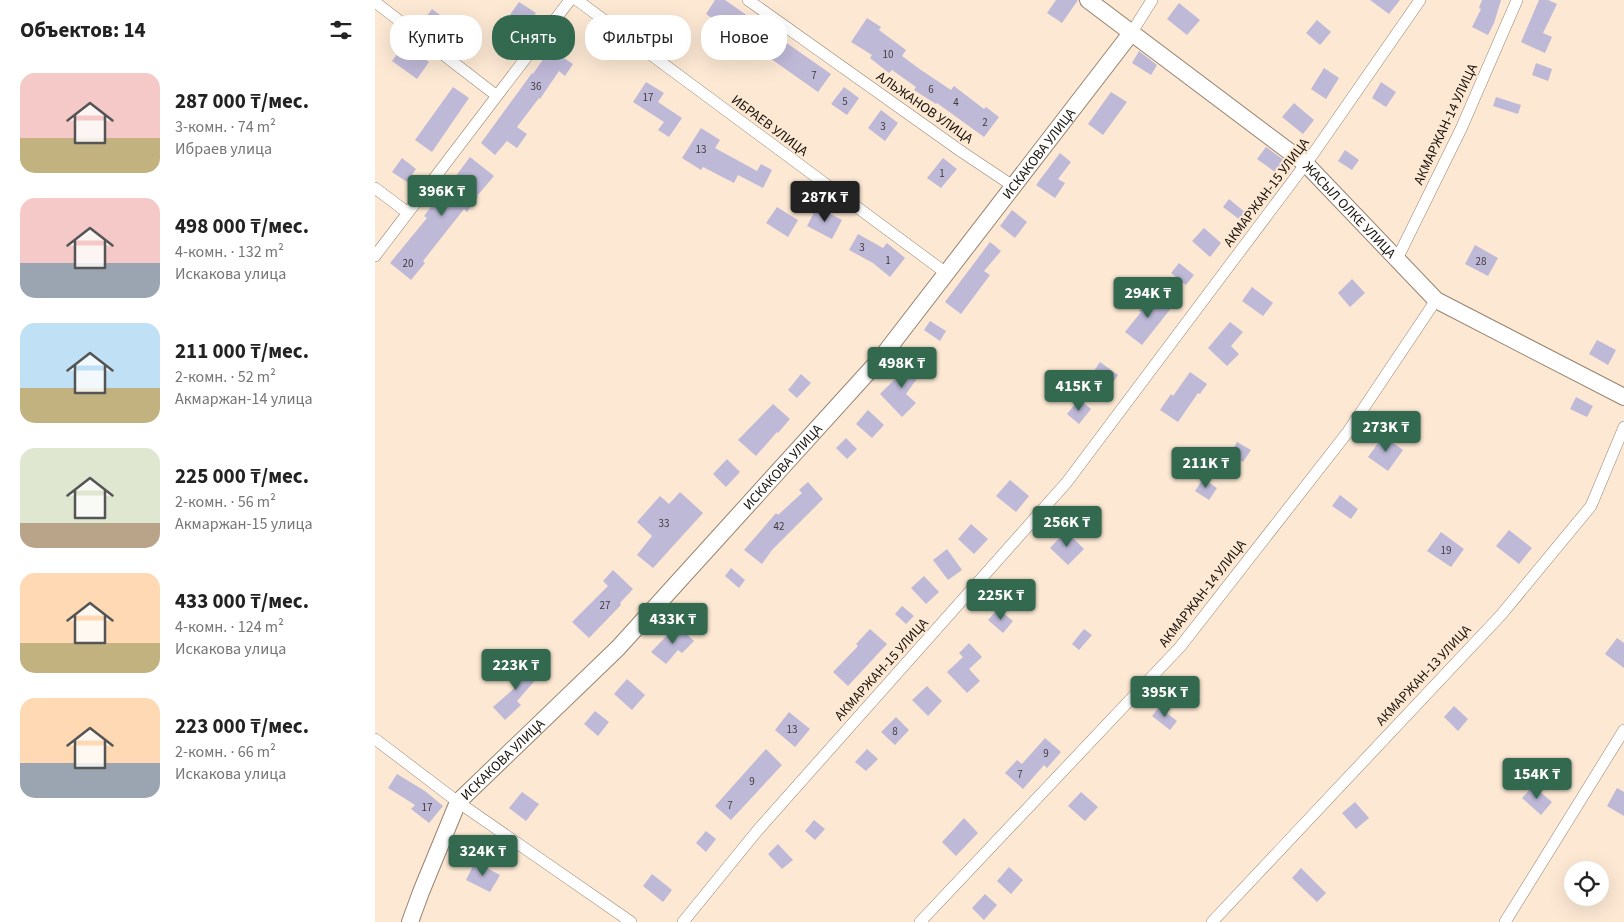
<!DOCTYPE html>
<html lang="ru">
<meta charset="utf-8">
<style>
:root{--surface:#fff;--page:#f2f2f2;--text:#222;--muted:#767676;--accent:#33694e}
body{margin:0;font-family:"Source Sans 3",sans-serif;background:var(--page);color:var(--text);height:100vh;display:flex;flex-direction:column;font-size:19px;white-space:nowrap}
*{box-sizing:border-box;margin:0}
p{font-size:16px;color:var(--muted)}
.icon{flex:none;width:28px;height:28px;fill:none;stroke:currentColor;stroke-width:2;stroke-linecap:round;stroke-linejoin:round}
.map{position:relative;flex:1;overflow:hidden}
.panel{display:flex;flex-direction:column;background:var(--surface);width:375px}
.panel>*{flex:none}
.guide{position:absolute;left:15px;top:15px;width:475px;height:45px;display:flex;gap:10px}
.fabs{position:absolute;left:1189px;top:861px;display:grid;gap:10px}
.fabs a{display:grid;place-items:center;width:45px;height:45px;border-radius:50%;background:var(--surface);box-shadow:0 5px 20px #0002;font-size:25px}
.price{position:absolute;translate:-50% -42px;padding:0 11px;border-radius:5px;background:var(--accent);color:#fff;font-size:16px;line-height:32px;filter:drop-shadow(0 1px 2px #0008)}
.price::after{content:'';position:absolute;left:50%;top:30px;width:15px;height:11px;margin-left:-8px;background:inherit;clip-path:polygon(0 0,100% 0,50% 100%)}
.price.selected{background:#222;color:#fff}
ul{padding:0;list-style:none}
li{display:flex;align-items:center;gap:15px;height:125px;padding:0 20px}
li span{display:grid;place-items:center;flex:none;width:140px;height:100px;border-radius:15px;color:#555}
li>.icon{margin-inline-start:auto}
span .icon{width:60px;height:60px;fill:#fffc;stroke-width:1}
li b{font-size:21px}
h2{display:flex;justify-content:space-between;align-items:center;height:60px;padding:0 20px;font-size:21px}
.chip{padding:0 18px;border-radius:20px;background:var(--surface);box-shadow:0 5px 20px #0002;font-size:18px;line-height:45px}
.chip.selected{background:var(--accent);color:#fff}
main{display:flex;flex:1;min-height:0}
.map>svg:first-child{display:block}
</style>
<main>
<section class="panel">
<h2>Объектов: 14<svg class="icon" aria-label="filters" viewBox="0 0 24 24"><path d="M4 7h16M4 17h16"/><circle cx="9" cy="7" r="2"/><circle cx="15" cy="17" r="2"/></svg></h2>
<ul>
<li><span style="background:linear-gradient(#f6c9c9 65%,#c2b280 0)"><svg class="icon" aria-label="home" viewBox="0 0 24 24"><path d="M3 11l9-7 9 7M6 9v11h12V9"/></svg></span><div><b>287 000 ₸/мес.</b><p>3-комн. · 74 m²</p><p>Ибраев улица</p></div></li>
<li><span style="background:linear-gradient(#f6c9c9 65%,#9aa5b1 0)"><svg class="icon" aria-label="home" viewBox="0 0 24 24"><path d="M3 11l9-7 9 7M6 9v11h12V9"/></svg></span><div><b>498 000 ₸/мес.</b><p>4-комн. · 132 m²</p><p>Искакова улица</p></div></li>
<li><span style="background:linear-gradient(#bfe0f5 65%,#c2b280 0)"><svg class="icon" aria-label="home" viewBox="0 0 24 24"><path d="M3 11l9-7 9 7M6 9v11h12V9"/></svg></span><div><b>211 000 ₸/мес.</b><p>2-комн. · 52 m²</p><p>Акмаржан-14 улица</p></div></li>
<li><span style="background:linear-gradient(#dfe7d0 75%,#b9a48a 0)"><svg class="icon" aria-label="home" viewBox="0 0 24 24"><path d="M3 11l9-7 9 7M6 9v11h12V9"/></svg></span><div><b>225 000 ₸/мес.</b><p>2-комн. · 56 m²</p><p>Акмаржан-15 улица</p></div></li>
<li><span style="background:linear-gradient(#ffd9b3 70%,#c2b280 0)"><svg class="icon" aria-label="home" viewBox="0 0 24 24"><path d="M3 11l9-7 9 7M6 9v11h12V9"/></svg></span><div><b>433 000 ₸/мес.</b><p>4-комн. · 124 m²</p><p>Искакова улица</p></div></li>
<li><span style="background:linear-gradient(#ffd9b3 65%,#9aa5b1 0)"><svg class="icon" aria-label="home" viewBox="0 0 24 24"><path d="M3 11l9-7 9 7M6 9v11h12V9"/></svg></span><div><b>223 000 ₸/мес.</b><p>2-комн. · 66 m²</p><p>Искакова улица</p></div></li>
</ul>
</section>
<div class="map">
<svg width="1249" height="922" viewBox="0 0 1249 922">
<rect width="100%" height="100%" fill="#fce8d3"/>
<path fill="#bfb9d8" d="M340,0H350L456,74L443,92L385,51L382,56L367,44L372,37L349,22L347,25L331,14Z
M681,0H703L687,23L672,13Z
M995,0H1025L1014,14Z
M1107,0H1126L1119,23L1113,35L1097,27L1106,9L1104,8Z
M1164,0H1173L1182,4L1168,33L1177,37L1170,53L1146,42Z
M144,2L161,13L138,44L122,33Z
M804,3L825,20L812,35L792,19Z
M57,9L81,27L69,42L45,25Z
M492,18L506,27L504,30L531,50L527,56L546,70L576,90L579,86L609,109L611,107L624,117L609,137L562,103L561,104L539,90L541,87L517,70L514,73L495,58L497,55L476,42Z
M942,20L956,32L945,45L931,33Z
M30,44L54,62L42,79L17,61Z
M175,49L198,64L190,76L184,71L165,99L164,98L142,127L152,134L142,148L132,141L120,155L106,143L157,73L158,74Z
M764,51L782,65L776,75L757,63Z
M1161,63L1177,69L1173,81L1157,75Z
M949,68L964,78L951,99L936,89Z
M271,82L289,93L283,102L307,118L294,137L283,130L289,122L258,102Z
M1006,82L1021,92L1011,107L997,98Z
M78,87L94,98L57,152L40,140Z
M469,87L484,98L472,115L456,104Z
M736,92L752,102L728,135L713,124Z
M1121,97L1146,105L1143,114L1118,106Z
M919,103L939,120L928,134L907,117Z
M506,110L523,123L510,141L493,128Z
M326,128L345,140L340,148L382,171L386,164L397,170L388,188L363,175L359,183L328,167L326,170L307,158Z
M891,147L909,160L900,172L882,159Z
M970,150L984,160L977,170L963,161Z
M685,153L696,162L683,179L690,183L680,198L661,185Z
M95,157L119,176L102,196L103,197L92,212L89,209L48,261L50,263L36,280L15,263L52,218L49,216L62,199L63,200Z
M27,158L41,169L32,182L17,172Z
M568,158L582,169L566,188L552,178Z
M854,199L871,213L865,220L848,207Z
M402,207L423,220L413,237L391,223Z
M442,207L467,220L457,239L432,226Z
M637,210L652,222L640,238L625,226Z
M829,228L846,243L835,257L817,241Z
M483,234L508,248L512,243L530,258L515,277L498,263L474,250Z
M615,242L626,251L609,271L615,275L586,314L570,302Z
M1100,245L1123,258L1113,276L1090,264Z
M804,263L819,275L811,285L796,273Z
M977,279L990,293L975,307L963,293Z
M877,287L898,303L888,316L867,301Z
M779,293L797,307L767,345L750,332L766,312L764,311Z
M555,321L571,331L565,341L549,330Z
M855,322L868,332L856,346L864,354L852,366L833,348Z
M1222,340L1241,350L1233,365L1214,354Z
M529,360L546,373L531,394L541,403L527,417L505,394L521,378L518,376Z
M725,362L743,375L732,391L714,378Z
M815,372L832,384L825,394L823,393L803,422L785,410L796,394L798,396Z
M426,374L436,383L422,398L413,390Z
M1201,397L1218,406L1212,417L1195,409Z
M704,399L716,409L704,424L692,414Z
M398,404L415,419L403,433L402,432L381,456L363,440Z
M493,410L509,425L497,438L481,424Z
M1008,436L1028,450L1013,471L993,457Z
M471,438L482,449L472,459L461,448Z
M862,442L876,450L868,462L855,454Z
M352,459L365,472L351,487L338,474Z
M828,479L842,488L834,500L820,491Z
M635,480L654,496L641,512L621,496Z
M433,482L448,499L397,550L387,564L369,550L401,513L403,515L427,493L424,490Z
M305,492L328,513L278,568L262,555L277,536L262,522L285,496L294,504Z
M965,495L983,509L976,519L957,506Z
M596,524L613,539L599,554L583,539Z
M1134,530L1157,548L1144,564L1121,546Z
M691,531L709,549L693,565L675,548Z
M1066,532L1089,549L1076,567L1052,551Z
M572,549L587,570L573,580L558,560Z
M356,568L370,580L364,588L350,576Z
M238,570L258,589L245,603L246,605L214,638L197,622L233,586L228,581Z
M549,576L564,592L551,604L536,588Z
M527,606L539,616L531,624L520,614Z
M623,609L638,621L628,633L613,620Z
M302,625L319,641L307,653L303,650L291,664L276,652Z
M495,629L512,644L473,686L458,672L483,646L481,644Z
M709,629L717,635L704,650L697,644Z
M1242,638L1249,643V668L1230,654Z
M594,643L607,657L594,669L605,681L592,693L572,672L588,657L584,653Z
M148,662L164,676L142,701L146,705L130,720L118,707L143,685L135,678Z
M252,679L270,695L257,710L239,694Z
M552,686L567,701L553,716L537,700Z
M1079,706L1093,719L1083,731L1069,717Z
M784,707L802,721L795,730L777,716Z
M220,711L234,722L223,736L209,724Z
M414,712L435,729L420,747L400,730Z
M521,717L534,730L520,745L506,732Z
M670,738L686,752L672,768L669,765L648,789L630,773L642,760L647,764Z
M391,749L407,765L356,820L340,806Z
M492,749L503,759L491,771L480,762Z
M22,774L50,791L68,806L54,823L36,809L40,805L13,788Z
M1158,786L1177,802L1166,815L1147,798Z
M1242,788L1249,792V816L1232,806Z
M147,792L164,804L151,821L134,808Z
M706,792L723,807L710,821L693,806Z
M980,802L994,818L981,829L967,813Z
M589,818L603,833L581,856L567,842Z
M439,820L450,829L440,840L430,831Z
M331,831L341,839L331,852L321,843Z
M403,844L418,860L407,869L393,854Z
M100,862L125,875L115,892L91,880Z
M634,867L648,880L636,894L622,881Z
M926,868L951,893L942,902L917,878Z
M277,874L297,890L288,902L268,886Z
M610,894L622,905L609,920L597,908Z"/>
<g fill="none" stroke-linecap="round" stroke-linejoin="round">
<g stroke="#968470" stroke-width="12">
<path id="street" d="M202,0L571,273
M373,0L587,152L638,186
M0,2L122,96
M757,32L777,0
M0,188L33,213
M0,256L195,0
M1022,259L1086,129L1142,0
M0,739L83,802L256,922
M308,922L382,831L692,482L938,154L1045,0
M545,922L805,647L972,433L1061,300
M837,922L1126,615L1216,506L1249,427
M1130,922L1249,730"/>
</g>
<g stroke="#968470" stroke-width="18">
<g id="secondary">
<path id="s1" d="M713,0L931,164L1061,300L1249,397"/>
<path id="s2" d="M35,922L46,892L83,802L243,648L506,358L757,32"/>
</g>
</g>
<use href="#street" stroke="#fff" stroke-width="11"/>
<use href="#secondary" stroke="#fff" stroke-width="16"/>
</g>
<g text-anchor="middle" stroke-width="4" stroke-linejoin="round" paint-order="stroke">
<g font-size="11" fill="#413b3d">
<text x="513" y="58">10</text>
<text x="439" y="79">7</text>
<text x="161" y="90">36</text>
<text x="556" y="93">6</text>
<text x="273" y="101">17</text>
<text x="470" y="105">5</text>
<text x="581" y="106">4</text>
<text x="610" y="126">2</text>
<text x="508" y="130">3</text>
<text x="326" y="153">13</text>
<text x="567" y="177">1</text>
<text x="487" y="251">3</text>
<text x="513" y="264">1</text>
<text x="1106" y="265">28</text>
<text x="33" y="267">20</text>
<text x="289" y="527">33</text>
<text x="404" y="530">42</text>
<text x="1071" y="554">19</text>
<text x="230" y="609">27</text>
<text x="417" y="733">13</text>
<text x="520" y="735">8</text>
<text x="671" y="757">9</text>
<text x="645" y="778">7</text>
<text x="377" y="785">9</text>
<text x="355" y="809">7</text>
<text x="52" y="811">17</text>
</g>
<g font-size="14" fill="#171109" stroke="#fce8d3">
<text transform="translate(550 107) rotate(35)" y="5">АЛЬЖАНОВ УЛИЦА</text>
<text transform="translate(1070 124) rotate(-65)" y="5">АКМАРЖАН-14 УЛИЦА</text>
<text transform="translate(395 125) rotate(37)" y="5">ИБРАЕВ УЛИЦА</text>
<text dy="5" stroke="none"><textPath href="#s2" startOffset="1001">ИСКАКОВА УЛИЦА</textPath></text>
<text transform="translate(891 192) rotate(-53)" y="5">АКМАРЖАН-15 УЛИЦА</text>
<text dy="5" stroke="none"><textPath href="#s1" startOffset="336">ЖАСЫЛ ОЛКЕ УЛИЦА</textPath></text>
<text dy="5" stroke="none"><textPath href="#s2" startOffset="596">ИСКАКОВА УЛИЦА</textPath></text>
<text transform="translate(827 593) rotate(-52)" y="5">АКМАРЖАН-14 УЛИЦА</text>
<text transform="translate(506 669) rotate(-48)" y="5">АКМАРЖАН-15 УЛИЦА</text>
<text transform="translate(1048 675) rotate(-47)" y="5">АКМАРЖАН-13 УЛИЦА</text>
<text dy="5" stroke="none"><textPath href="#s2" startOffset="191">ИСКАКОВА УЛИЦА</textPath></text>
</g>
</g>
</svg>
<div class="fabs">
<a><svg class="icon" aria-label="locate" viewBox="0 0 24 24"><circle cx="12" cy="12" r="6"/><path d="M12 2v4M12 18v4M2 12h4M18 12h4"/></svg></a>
</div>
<b class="price" style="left:67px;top:217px">396K ₸</b>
<b class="price selected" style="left:450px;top:223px">287K ₸</b>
<b class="price" style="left:773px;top:319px">294K ₸</b>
<b class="price" style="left:527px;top:389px">498K ₸</b>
<b class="price" style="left:704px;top:412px">415K ₸</b>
<b class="price" style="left:1011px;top:453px">273K ₸</b>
<b class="price" style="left:831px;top:489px">211K ₸</b>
<b class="price" style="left:692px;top:548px">256K ₸</b>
<b class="price" style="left:626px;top:621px">225K ₸</b>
<b class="price" style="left:298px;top:645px">433K ₸</b>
<b class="price" style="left:141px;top:691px">223K ₸</b>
<b class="price" style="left:790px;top:718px">395K ₸</b>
<b class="price" style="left:1162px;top:800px">154K ₸</b>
<b class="price" style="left:108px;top:877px">324K ₸</b>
<div class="guide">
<a class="chip">Купить</a>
<a class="chip selected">Снять</a>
<a class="chip">Фильтры</a>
<a class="chip">Новое</a>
</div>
</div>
</main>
